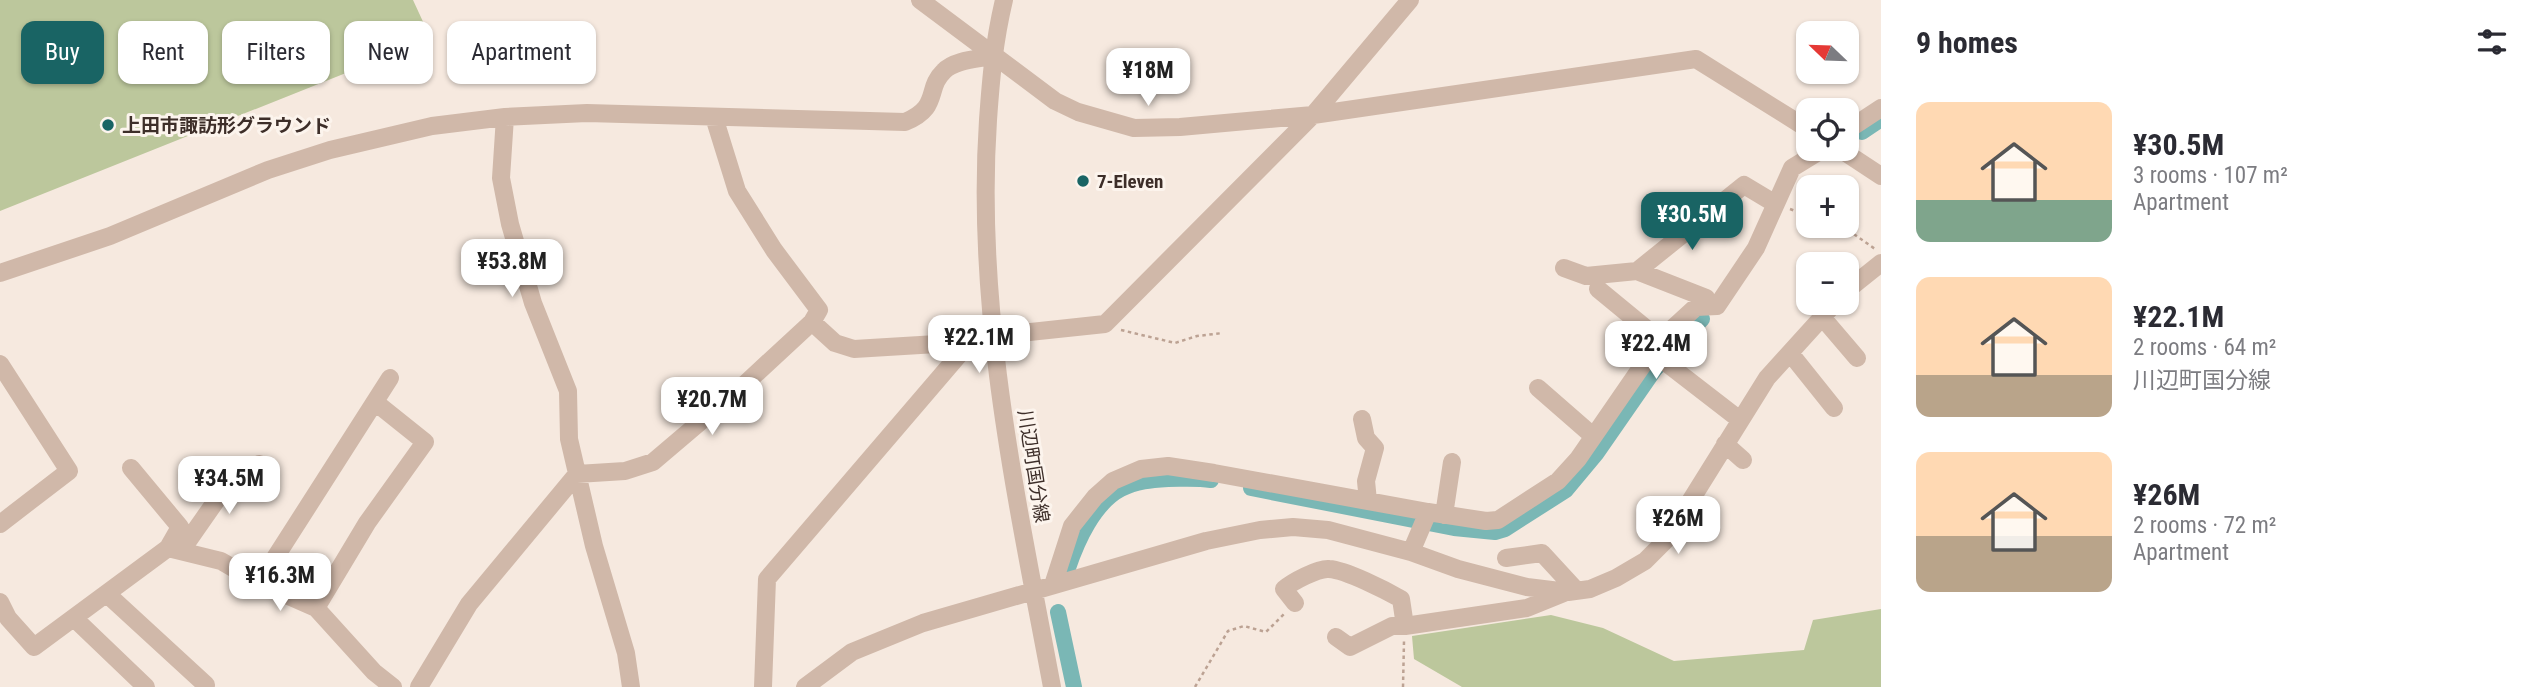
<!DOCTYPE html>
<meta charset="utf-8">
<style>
:root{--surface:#fff;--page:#f2f2f3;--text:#2b2b33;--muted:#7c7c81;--accent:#196464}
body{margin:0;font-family:"Roboto Condensed","Noto Sans JP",sans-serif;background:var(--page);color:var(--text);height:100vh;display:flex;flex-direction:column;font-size:26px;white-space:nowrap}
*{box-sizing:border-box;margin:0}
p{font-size:23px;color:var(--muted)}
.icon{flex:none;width:38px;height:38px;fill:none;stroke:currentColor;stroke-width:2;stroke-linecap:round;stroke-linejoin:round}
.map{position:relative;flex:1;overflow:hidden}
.sheet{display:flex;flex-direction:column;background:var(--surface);width:665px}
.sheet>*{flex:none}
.banner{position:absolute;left:21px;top:21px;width:665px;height:63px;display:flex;gap:14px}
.needle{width:46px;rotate:293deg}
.buttons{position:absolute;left:1796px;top:21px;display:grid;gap:14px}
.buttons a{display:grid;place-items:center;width:63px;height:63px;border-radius:14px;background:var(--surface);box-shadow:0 2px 5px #0004;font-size:35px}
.price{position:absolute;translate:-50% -60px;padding:0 16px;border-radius:14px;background:#fff;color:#222;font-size:23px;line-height:46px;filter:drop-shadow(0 2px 4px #0008)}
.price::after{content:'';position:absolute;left:50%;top:42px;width:21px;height:16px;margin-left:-10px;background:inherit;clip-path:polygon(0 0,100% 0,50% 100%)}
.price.current{background:var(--accent);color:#fff}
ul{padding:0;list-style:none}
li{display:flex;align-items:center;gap:21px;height:175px;padding:0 35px}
li span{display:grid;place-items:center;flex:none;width:196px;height:140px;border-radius:14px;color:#555}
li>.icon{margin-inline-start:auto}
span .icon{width:84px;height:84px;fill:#fffc;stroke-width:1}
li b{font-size:30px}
h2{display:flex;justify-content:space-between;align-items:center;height:84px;padding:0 35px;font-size:30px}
.chip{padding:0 24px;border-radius:14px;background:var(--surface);box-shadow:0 2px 5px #0004;font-size:24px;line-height:63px}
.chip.current{background:var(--accent);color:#fff}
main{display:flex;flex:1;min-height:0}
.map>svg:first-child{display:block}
</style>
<main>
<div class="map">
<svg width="1881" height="687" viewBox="0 0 1881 687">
<rect width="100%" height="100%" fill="#f6e9df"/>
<path fill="#bcc79c" d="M0,0H413L431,39L0,211Z
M1881,609V687H1462L1414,659L1412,636L1551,615L1603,628L1674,661L1804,650L1813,620Z"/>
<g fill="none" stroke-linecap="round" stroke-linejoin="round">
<path stroke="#7ab7b5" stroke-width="16" d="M1862,132L1881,119
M1251,488L1454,528L1495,532L1505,529L1566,490L1596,454L1655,369L1702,319
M1068,568C1077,541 1094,503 1121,489C1136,481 1152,480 1168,479C1183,479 1197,478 1211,480
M1058,612L1074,687"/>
<path stroke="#bca293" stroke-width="2.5" stroke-dasharray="3.5 3.5" stroke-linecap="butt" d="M1790,209L1808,216
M1835,226L1848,230L1875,249
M1121,330L1175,343L1197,336L1223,333
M1195,687L1228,631L1244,626L1266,632L1284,614
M1403,687L1404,641"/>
<path stroke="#d0b8a9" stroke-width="18" d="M920,0L1055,101L1078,112L1134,128L1180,127L1313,115L1696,59L1808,129
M1004,0C994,42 991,78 988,120C975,312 1017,500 1052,687
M505,117L501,178L510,224L533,303L568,391L569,439L594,546L626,653L631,687
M1846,131L1881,108
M1840,149L1881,176
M1564,268L1586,276L1637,271
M0,273L110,236L268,170L330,150L432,126L505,117L587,113L905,122C941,107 925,89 944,71C954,60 978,59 992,56
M1598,289L1660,340
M1846,291L1881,263
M1707,306L1706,298L1637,271L1744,185L1774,203
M1822,317L1857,358
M812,322L835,343L854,349L970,342
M1652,352L1740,420
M1790,353L1834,408
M0,364L69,471L0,524
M1538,388L1593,436
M1362,419L1366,438L1375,448L1366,481L1368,501
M1725,444L1743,460
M131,468L180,527L168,548
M1444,515L1452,462
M181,551L218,498L259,464
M1411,552L1428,512L1486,521L1498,520L1558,481L1578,459L1660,340L1696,307L1717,306L1756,248L1792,168L1823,149
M1506,558L1542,553L1577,591
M259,583L390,378
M1053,585L1072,526L1095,497L1113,481L1141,469L1168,466L1214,473L1428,512
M107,594L206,685
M0,602L8,618L34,647L168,548L221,561L259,583L316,608L374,672L393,687
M1295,603L1284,589C1292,582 1318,568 1329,569C1346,570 1385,590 1401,599L1405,626
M316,608L367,523L425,442L375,402
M75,619L146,687
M1336,637L1350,647L1392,626H1405L1527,608L1564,593
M419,687L469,604L577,474L625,471L653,462L746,383L812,322L819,310L774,250L737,191L714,117
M763,687L767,579L970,342L993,336L1105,324L1313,115L1410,0
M805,687L852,652L923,623L1206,541L1260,530L1293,527L1328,530L1411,552L1458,569L1527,587L1568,592L1590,589L1616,578L1645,561L1666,540L1767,378L1835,303"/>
</g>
<g fill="#196464" stroke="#fcf4ed" stroke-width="2.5">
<circle cx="108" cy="125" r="7"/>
<circle cx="1083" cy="181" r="7"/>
</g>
<g text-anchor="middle" stroke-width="6" stroke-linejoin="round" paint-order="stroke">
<g font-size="19" font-weight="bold" fill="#3d2e29" stroke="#fcf4ed" text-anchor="start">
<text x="122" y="132">上田市諏訪形グラウンド</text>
<text x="1097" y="188">7-Eleven</text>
</g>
<g font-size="19" fill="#3d2e29" stroke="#fcf4ed">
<text transform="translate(1034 466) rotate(81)" y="7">川辺町国分線</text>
</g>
</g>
</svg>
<div class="buttons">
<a><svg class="needle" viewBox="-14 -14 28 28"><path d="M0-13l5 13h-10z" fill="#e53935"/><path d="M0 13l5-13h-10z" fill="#7c7c81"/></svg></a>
<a><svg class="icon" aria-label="locate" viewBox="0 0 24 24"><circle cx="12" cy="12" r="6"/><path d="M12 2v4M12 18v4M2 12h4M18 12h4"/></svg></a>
<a>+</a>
<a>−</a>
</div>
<b class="price" style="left:1148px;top:108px">¥18M</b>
<b class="price current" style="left:1692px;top:252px">¥30.5M</b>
<b class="price" style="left:512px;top:299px">¥53.8M</b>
<b class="price" style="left:979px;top:375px">¥22.1M</b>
<b class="price" style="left:1656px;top:381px">¥22.4M</b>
<b class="price" style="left:712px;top:437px">¥20.7M</b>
<b class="price" style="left:229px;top:516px">¥34.5M</b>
<b class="price" style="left:1678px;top:556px">¥26M</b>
<b class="price" style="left:280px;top:613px">¥16.3M</b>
<div class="banner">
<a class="chip current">Buy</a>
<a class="chip">Rent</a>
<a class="chip">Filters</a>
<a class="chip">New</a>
<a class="chip">Apartment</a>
</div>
</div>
<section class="sheet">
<h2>9 homes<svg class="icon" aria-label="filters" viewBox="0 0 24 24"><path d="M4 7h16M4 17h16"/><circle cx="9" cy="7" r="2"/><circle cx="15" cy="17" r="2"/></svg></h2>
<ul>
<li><span style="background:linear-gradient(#ffd9b3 70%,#7fa58c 0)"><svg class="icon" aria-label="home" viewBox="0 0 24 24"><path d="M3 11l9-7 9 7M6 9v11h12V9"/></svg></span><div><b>¥30.5M</b><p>3 rooms · 107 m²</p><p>Apartment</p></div></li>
<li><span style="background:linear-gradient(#ffd9b3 70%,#b9a48a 0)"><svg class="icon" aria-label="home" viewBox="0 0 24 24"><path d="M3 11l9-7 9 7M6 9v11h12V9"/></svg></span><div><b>¥22.1M</b><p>2 rooms · 64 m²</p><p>川辺町国分線</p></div></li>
<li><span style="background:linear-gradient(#ffd9b3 60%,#b9a48a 0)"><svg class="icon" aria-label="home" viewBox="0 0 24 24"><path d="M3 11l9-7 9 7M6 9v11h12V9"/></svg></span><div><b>¥26M</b><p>2 rooms · 72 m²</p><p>Apartment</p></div></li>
</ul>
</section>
</main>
